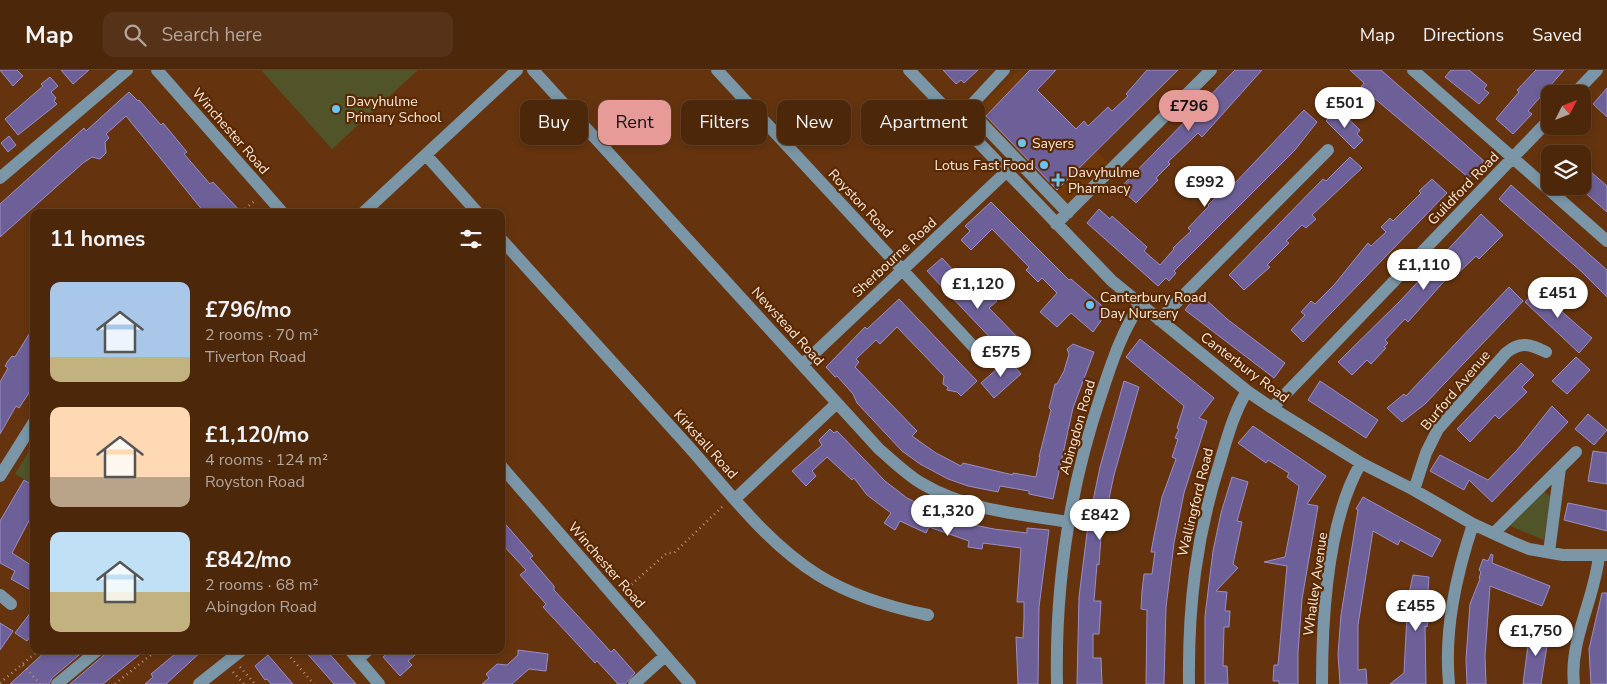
<!DOCTYPE html>
<meta charset="utf-8">
<style>
:root{--surface:#4c270a;--page:#563318;--text:#f1f3f6;--muted:#b2a59c;--line:#63442b;--accent:#e69b98}
body{margin:0;font-family:"Nunito Sans",sans-serif;background:var(--page);color:var(--text);height:100vh;display:flex;flex-direction:column;font-size:19px;white-space:nowrap}
*{box-sizing:border-box;margin:0}
p{font-size:16px;color:var(--muted)}
.icon{flex:none;width:28px;height:28px;fill:none;stroke:currentColor;stroke-width:2;stroke-linecap:round;stroke-linejoin:round}
.map{position:relative;flex:1;overflow:hidden}
.side{position:absolute;left:30px;top:139px;width:475px;height:445px;display:flex;flex-direction:column;background:var(--surface);border-radius:10px;box-shadow:0 2px 8px #0003,0 0 0 1px var(--line)}
.side>*{flex:none}
.banner{position:absolute;left:520px;top:30px;width:475px;height:45px;display:flex;gap:10px}
.needle{width:32px;rotate:48deg}
.tools{position:absolute;left:1541px;top:15px;display:grid;gap:10px}
.tools a{display:grid;place-items:center;width:50px;height:50px;border-radius:10px;background:var(--surface);box-shadow:0 2px 8px #0003,0 0 0 1px var(--line);font-size:25px}
.price{position:absolute;translate:-50% -42px;padding:0 11px;border-radius:18px;background:#fff;color:#222;font-size:16px;line-height:32px;filter:drop-shadow(0 1px 2px #0008)}
.price::after{content:'';position:absolute;left:50%;top:30px;width:15px;height:11px;margin-left:-8px;background:inherit;clip-path:polygon(0 0,100% 0,50% 100%)}
.price.active{background:var(--accent);color:#111}
ul{padding:0;list-style:none}
li{display:flex;align-items:center;gap:15px;height:125px;padding:0 20px}
li span{display:grid;place-items:center;flex:none;width:140px;height:100px;border-radius:10px;color:#555}
li>.icon{margin-inline-start:auto}
span .icon{width:60px;height:60px;fill:#fffc;stroke-width:1}
li b{font-size:21px}
h2{display:flex;justify-content:space-between;align-items:center;height:60px;padding:0 20px;font-size:21px}
.chip{padding:0 18px;border-radius:10px;background:var(--surface);box-shadow:0 2px 8px #0003,0 0 0 1px var(--line);font-size:18px;line-height:45px}
.chip.active{background:var(--accent);color:#111}
header{display:flex;align-items:center;gap:30px;box-sizing:border-box;height:70px;padding:0 25px;background:var(--surface);border-bottom:1px solid var(--line)}
header strong{font-size:24px}
nav{display:flex;gap:28px;margin-inline-start:auto;font-size:18px}
.search{width:350px;height:45px;background:var(--page);display:flex;align-items:center;gap:12px;box-sizing:border-box;padding:0 18px;border-radius:10px;color:var(--muted);font-size:19px}
.map>svg:first-child{display:block}
</style>
<header>
<strong>Map</strong>
<div class="search"><svg class="icon" aria-label="search" viewBox="0 0 24 24"><circle cx="10" cy="10" r="6"/><path d="M15 15l6 6"/></svg>Search here</div>
<nav><a>Map</a><a>Directions</a><a>Saved</a></nav>
</header>
<div class="map">
<svg width="1607" height="614" viewBox="0 0 1607 614">
<rect width="100%" height="100%" fill="#65340e"/>
<path fill="#6f3809" d="M1019,0L1110,95L1071,133L1056,138L1051,135L977,58L975,53L980,38Z"/>
<path fill="#505428" d="M261,0H418L332,79Z
M34,373V415L15,404Z
M1543,421L1551,427L1544,470L1510,456Z"/>
<path fill="#6d6098" stroke="#9a8ec8" d="M0,0H17L23,6L13,16Z
M61,0H89L73,14Z
M943,0H978L964,13L961,10L956,14Z
M1030,0H1056L1037,20L1076,59L1084,51L1088,56L1108,37L1112,41L1128,26L1126,24L1147,0H1178L1057,120L986,46Z
M1235,0H1262L1202,67L1198,63L1168,92L1170,94L1156,108L1158,110L1136,133L1120,118Z
M1350,0H1381L1484,91L1469,108L1361,17L1364,13Z
M1451,0H1469L1487,15L1484,19L1489,23L1479,34L1445,7Z
M1536,0H1564L1528,41L1532,44L1513,64L1496,49L1519,22L1517,20Z
M50,7L58,16L51,22L56,28L54,31L57,34L18,65L5,49L43,16L41,14Z
M1607,18V47L1593,34Z
M129,22L138,31L139,30L161,55L163,53L187,82L184,84L210,114L213,112L241,142H204L126,46L106,64L109,68L105,72L106,83L100,89L92,87L83,93L0,167V134L84,58L86,61Z
M1338,39L1360,60L1357,64L1363,70L1354,79L1326,51Z
M1304,40L1317,52L1295,80L1174,201L1176,203L1169,211L1166,208L1158,216L1087,153L1099,139L1110,149L1112,146L1147,177L1144,181L1160,195L1174,179L1173,178L1191,161L1188,158L1209,136L1208,135L1233,111L1235,113Z
M9,66L16,75L8,82L1,73Z
M1350,87L1362,98L1312,145L1316,149L1306,158L1302,155L1286,171L1289,173L1267,195L1270,197L1244,220L1229,205L1323,109L1326,111Z
M1582,94L1607,116V142L1582,120Z
M1432,109L1447,123L1303,272L1291,260L1305,245L1301,242L1311,231L1315,234L1334,215L1368,173L1371,176L1386,162L1381,157L1390,148L1393,151L1421,123L1419,121Z
M1511,115L1607,200V227L1582,202L1499,129Z
M991,132L1069,210L1071,209L1108,241L1093,262L1071,243L1057,257L1040,242L1057,223L1042,208L1038,212L1026,200L1029,197L992,159L971,180L961,170L970,161L965,156Z
M1481,144L1503,165L1479,189L1476,186L1451,210L1448,207L1408,252L1405,249L1385,270L1388,273L1384,277L1386,278L1371,294L1367,290L1352,305L1338,292L1400,231Z
M942,188L981,230L989,223L997,231L989,238L1024,274L1019,278L1026,286L1016,295L927,201Z
M1541,215L1549,222L1547,225L1562,238L1560,240L1592,268L1579,283L1525,232Z
M1509,217L1523,231L1425,334L1402,352L1387,338L1404,324L1406,326Z
M1201,225L1227,249L1285,293L1274,308L1185,240L1194,228L1197,231Z
M899,229L977,311L961,326L957,322L947,320L948,317L943,314L944,306L897,257L880,274L876,270L856,289L859,292L855,297L917,361L912,366L936,383L961,396L963,393L1013,405V403L1036,407L1040,387H1039L1051,340L1049,338L1055,314H1057L1064,301L1069,284L1067,279L1073,274L1094,282L1073,338L1053,429L1029,424V421L1000,416L998,422L968,416L948,409L920,394L902,381L857,333L853,324L837,306L835,307L826,297L865,257L867,259Z
M34,256V315L19,338L16,336L0,364V312L8,298L5,296L8,291L12,286L15,287Z
M1140,269L1214,328L1199,348L1207,351L1184,423L1174,473L1166,537L1164,614H1146L1147,540L1141,539L1142,521L1144,504H1152L1155,482H1151L1154,466L1162,427L1176,389L1172,387L1178,369L1175,368L1179,359L1177,358L1184,336L1126,287Z
M1576,287L1590,300L1567,324L1552,311Z
M1008,289L1021,304L994,328L981,313Z
M1521,293L1534,305L1522,317L1527,322L1499,349L1495,345L1470,372L1457,359Z
M1124,311L1139,317L1114,405L1101,466L1099,495L1097,494L1094,531H1101L1100,548L1099,564H1093V588H1101L1102,614H1077L1079,527L1088,455L1100,397Z
M1320,311L1378,350L1366,368L1308,330Z
M1552,336L1568,352L1492,432L1469,410L1464,420L1430,401L1440,385L1488,410L1517,380Z
M1588,344L1607,360L1594,375L1575,359Z
M1253,356L1326,406L1307,434L1318,436L1302,529L1298,582V614H1279V611H1273L1274,595H1278L1287,496L1264,492L1285,487L1299,416L1287,407L1289,403L1268,390L1266,393L1238,373Z
M830,359L834,363L837,361L885,411L907,428L939,444L964,453L994,459L1027,463V458L1049,460L1039,537L1038,614H1018L1016,567L1023,568L1024,549V532H1017L1021,478L983,473L982,479L968,477L969,471L929,457L926,463L900,451L895,460L884,453L891,443L867,425L854,408L852,410L827,387L812,401L816,406L806,416L792,401L822,375L819,370Z
M1593,381L1607,383V414L1588,411Z
M1232,407L1248,412L1237,451L1242,452L1233,494L1238,498L1216,521L1227,522L1225,541H1230L1229,557H1224L1223,596H1227L1228,614H1205V546L1213,481L1221,443Z
M24,410L34,416V441L12,483L34,497V522L11,509L15,501L0,493V451Z
M1363,427L1441,470L1432,487L1400,470L1398,475L1373,461L1358,555V600L1366,599L1367,614H1340L1338,584L1341,545L1358,440L1356,439Z
M1568,433L1607,441V461L1564,450Z
M501,449L533,486L530,488L554,516V520L611,582L614,579L635,603L625,614H618L597,591L595,593L543,537L546,534L520,505L526,500L501,473Z
M1491,484L1493,485L1492,493L1550,516L1542,536L1490,516L1485,586L1486,614H1467L1466,589L1470,534L1480,509L1479,508L1481,502L1479,500L1483,489L1488,491Z
M1413,505L1429,507L1428,520L1432,521L1427,557L1425,556L1426,614H1390L1404,603L1407,544L1405,543Z
M1602,523H1607V614H1591L1589,579Z
M34,538V561L27,571L15,563Z
M0,553L13,561L0,580Z
M1530,560L1549,563L1541,614H1523Z
M47,580H85L52,608L49,614H10Z
M106,580H145L103,614H70L103,586Z
M180,580H203L166,614H145L153,607L151,604Z
M304,580H326L356,614H334Z
M391,580H421L408,591L412,595L400,606L383,587Z
M518,580L548,584L546,601L529,599L512,614H482L489,608L486,604L497,594L507,595L518,585Z
M268,585L293,614H271L267,609L265,610L255,596Z"/>
<g fill="none" stroke-linecap="round" stroke-linejoin="round">
<path stroke="#b4927b" stroke-width="2.5" stroke-dasharray="1 4" stroke-linecap="butt" d="M241,142L256,130
M624,521L667,483H674L723,436
M284,580L314,614
M23,595L40,614
M240,597L255,614
M233,602L244,614
M0,613L39,580
M115,614L157,580"/>
<path stroke="#7b96a7" stroke-width="12" d="M157,0L282,142
M533,0L879,379C893,391 906,404 921,413C966,440 1018,444 1069,452
M717,0L983,287
M909,0L1112,211L1247,321L1272,338L1361,393L1414,420L1473,454L1512,472L1529,479L1563,485H1607
M1413,0L1607,171
M1574,24L1597,0
M968,39L1068,143
M962,45L1004,0
M426,85L477,142
M0,108L127,0
M364,142L517,0
M1056,154L1211,0
M501,169C564,238 626,308 689,377C728,421 767,473 818,505C852,526 889,537 928,545
M1159,250L1328,80
M803,294L1006,102
M1272,338L1550,49
M501,396L690,614
M0,406L34,352
M1414,420L1426,383L1438,359L1506,283C1520,271 1530,274 1546,282
M735,429L837,333
M1494,463L1576,382
M1549,482L1560,398
M0,525L11,534
M350,580L379,614
M358,589L368,580
M57,614L98,580
M199,614L242,580
M634,614L665,586
M1057,614C1055,515 1070,415 1102,322C1112,292 1122,261 1140,235
M1189,614C1188,536 1196,467 1220,392C1227,368 1234,342 1247,321
M1322,614C1322,548 1327,451 1361,393
M1449,614C1444,559 1456,506 1473,454
M1574,614C1569,570 1595,529 1599,485"/>
</g>
<g fill="#6bc3f2" stroke="#592901" stroke-width="2">
<circle cx="336" cy="39" r="5"/>
<circle cx="1022" cy="73" r="5"/>
<circle cx="1044" cy="95" r="5"/>
<path d="M1055.5 102.5h5v5h5v5h-5v5h-5v-5h-5v-5h5z"/>
<circle cx="1090" cy="235" r="5"/>
</g>
<g text-anchor="middle" stroke-width="4.5" stroke-linejoin="round" paint-order="stroke">
<g font-size="14" fill="#fbe8dd" stroke="#592901" text-anchor="start">
<text x="346" y="36">Davyhulme<tspan x="346" dy="16">Primary School</tspan></text>
<text x="1032" y="78">Sayers</text>
<text x="1034" y="100" text-anchor="end">Lotus Fast Food</text>
<text x="1068" y="107">Davyhulme<tspan x="1068" dy="16">Pharmacy</tspan></text>
<text x="1100" y="232">Canterbury Road<tspan x="1100" dy="16">Day Nursery</tspan></text>
</g>
<g font-size="14" fill="#fbe8dd" stroke="#592901">
<text transform="translate(231 61) rotate(49)" y="5">Winchester Road</text>
<text transform="translate(1463 118) rotate(-46)" y="5">Guildford Road</text>
<text transform="translate(861 133) rotate(47)" y="5">Royston Road</text>
<text transform="translate(894 187) rotate(-43)" y="5">Sherbourne Road</text>
<text transform="translate(788 256) rotate(48)" y="5">Newstead Road</text>
<text transform="translate(1245 297) rotate(37)" y="5">Canterbury Road</text>
<text transform="translate(1455 320) rotate(-50)" y="5">Burford Avenue</text>
<text transform="translate(1077 357) rotate(-74)" y="5">Abingdon Road</text>
<text transform="translate(706 374) rotate(48)" y="5">Kirkstall Road</text>
<text transform="translate(1195 432) rotate(-76)" y="5">Wallingford Road</text>
<text transform="translate(607 495) rotate(49)" y="5">Winchester Road</text>
<text transform="translate(1315 514) rotate(-82)" y="5">Whalley Avenue</text>
</g>
</g>
</svg>
<div class="tools">
<a><svg class="needle" viewBox="-14 -14 28 28"><path d="M0-13l5 13h-10z" fill="#e53935"/><path d="M0 13l5-13h-10z" fill="#b2a59c"/></svg></a>
<a><svg class="icon" aria-label="layers" viewBox="0 0 24 24"><path d="M12 4l9 5-9 5-9-5zM3 14l9 5 9-5"/></svg></a>
</div>
<b class="price" style="left:1345px;top:59px">£501</b>
<b class="price active" style="left:1189px;top:62px">£796</b>
<b class="price" style="left:1205px;top:138px">£992</b>
<b class="price" style="left:1424px;top:221px">£1,110</b>
<b class="price" style="left:978px;top:240px">£1,120</b>
<b class="price" style="left:1558px;top:249px">£451</b>
<b class="price" style="left:1001px;top:308px">£575</b>
<b class="price" style="left:948px;top:467px">£1,320</b>
<b class="price" style="left:1100px;top:471px">£842</b>
<b class="price" style="left:1416px;top:562px">£455</b>
<b class="price" style="left:1536px;top:587px">£1,750</b>
<div class="banner">
<a class="chip">Buy</a>
<a class="chip active">Rent</a>
<a class="chip">Filters</a>
<a class="chip">New</a>
<a class="chip">Apartment</a>
</div>
<section class="side">
<h2>11 homes<svg class="icon" aria-label="filters" viewBox="0 0 24 24"><path d="M4 7h16M4 17h16"/><circle cx="9" cy="7" r="2"/><circle cx="15" cy="17" r="2"/></svg></h2>
<ul>
<li><span style="background:linear-gradient(#a9c7e8 75%,#c2b280 0)"><svg class="icon" aria-label="home" viewBox="0 0 24 24"><path d="M3 11l9-7 9 7M6 9v11h12V9"/></svg></span><div><b>£796/mo</b><p>2 rooms · 70 m²</p><p>Tiverton Road</p></div></li>
<li><span style="background:linear-gradient(#ffd9b3 70%,#b9a48a 0)"><svg class="icon" aria-label="home" viewBox="0 0 24 24"><path d="M3 11l9-7 9 7M6 9v11h12V9"/></svg></span><div><b>£1,120/mo</b><p>4 rooms · 124 m²</p><p>Royston Road</p></div></li>
<li><span style="background:linear-gradient(#bfe0f5 60%,#c2b280 0)"><svg class="icon" aria-label="home" viewBox="0 0 24 24"><path d="M3 11l9-7 9 7M6 9v11h12V9"/></svg></span><div><b>£842/mo</b><p>2 rooms · 68 m²</p><p>Abingdon Road</p></div></li>
</ul>
</section>
</div>
